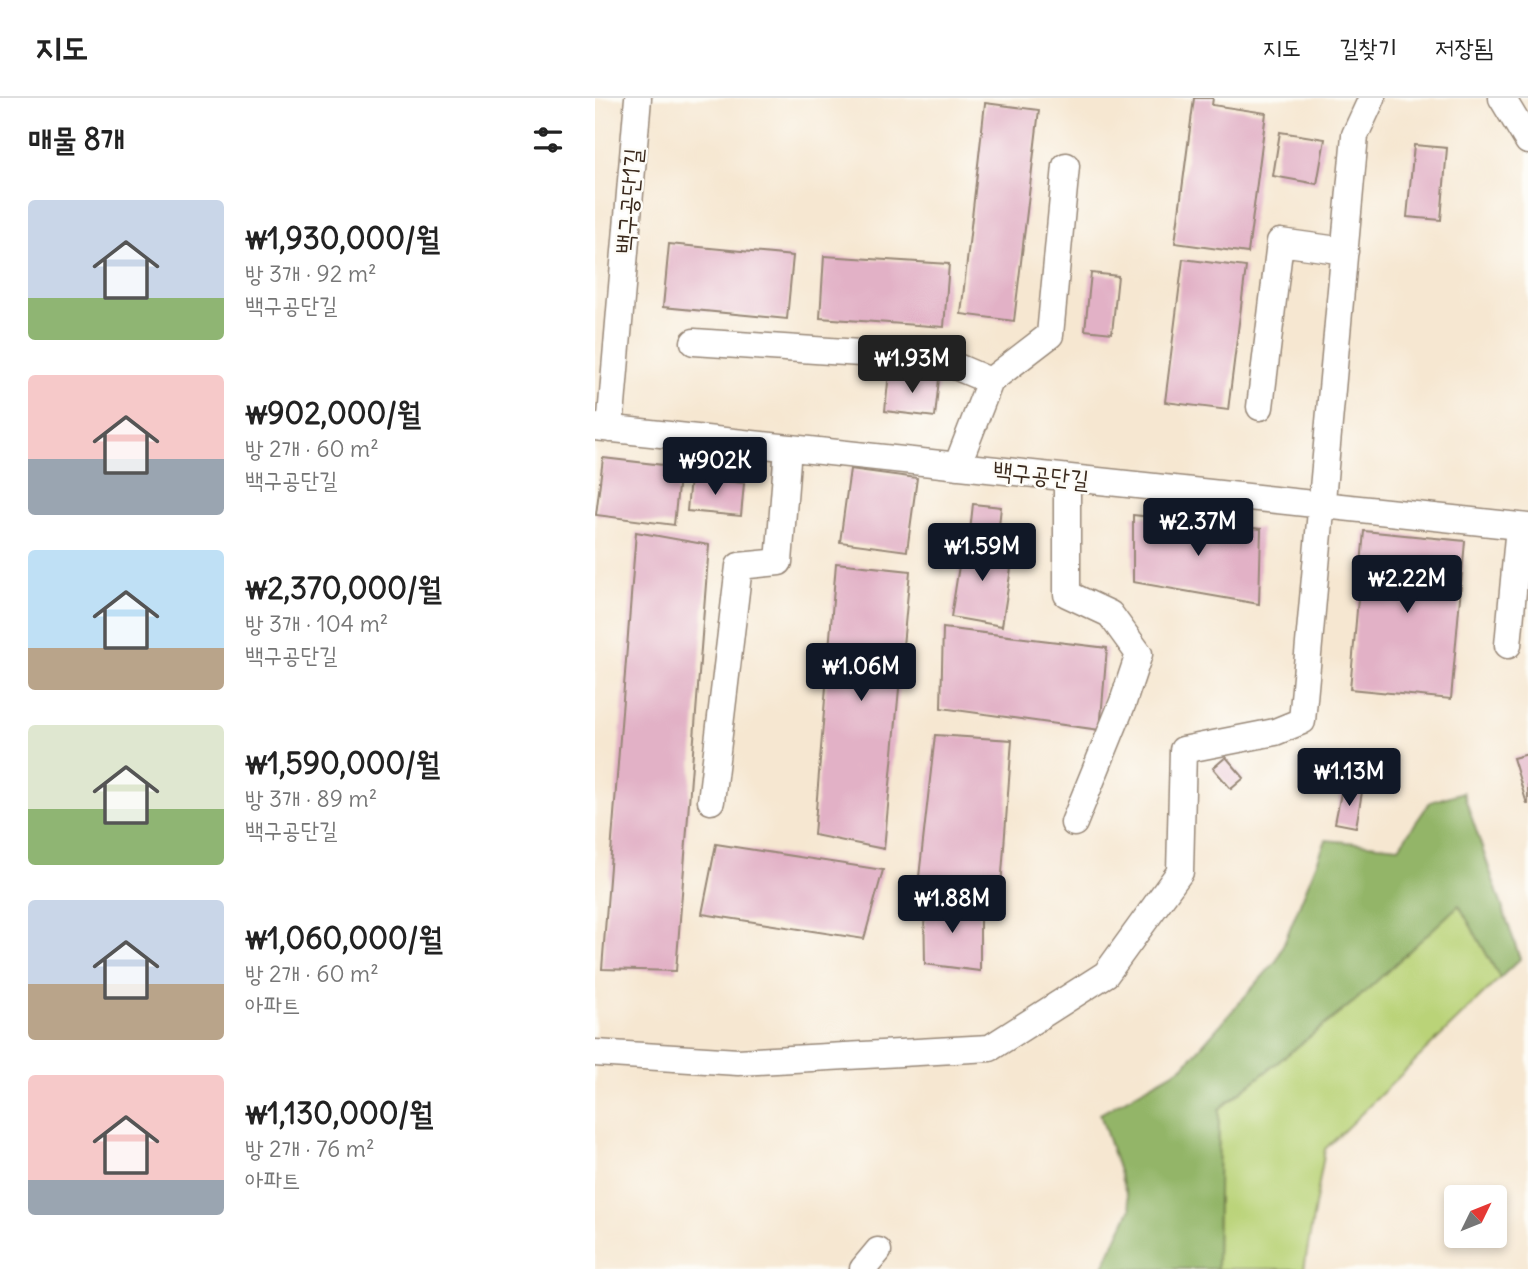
<!DOCTYPE html>
<html lang="ko">
<meta charset="utf-8">
<style>
:root{--surface:#fff;--page:#f2f2f2;--text:#222;--muted:#767676;--line:#e0e0e0;--accent:#111827}
body{margin:0;font-family:Delius,"Poor Story",sans-serif;background:var(--page);color:var(--text);height:100vh;display:flex;flex-direction:column;font-size:26px;white-space:nowrap}
*{box-sizing:border-box;margin:0}
p{font-size:23px;color:var(--muted)}
.icon{flex:none;width:38px;height:38px;fill:none;stroke:currentColor;stroke-width:2;stroke-linecap:round;stroke-linejoin:round}
.map{position:relative;flex:1;overflow:hidden}
.side{display:flex;flex-direction:column;background:var(--surface);width:595px}
.side>*{flex:none}
.needle{width:46px;rotate:47deg}
.tools{position:absolute;left:849px;top:1087px;display:grid;gap:14px}
.tools a{display:grid;place-items:center;width:63px;height:63px;border-radius:7px;background:var(--surface);box-shadow:0 4px 10px #0003;font-size:35px}
.price{position:absolute;translate:-50% -60px;padding:0 16px;border-radius:7px;background:var(--accent);color:#fff;font-size:23px;line-height:46px;filter:drop-shadow(0 2px 4px #0008)}
.price::after{content:'';position:absolute;left:50%;top:42px;width:21px;height:16px;margin-left:-10px;background:inherit;clip-path:polygon(0 0,100% 0,50% 100%)}
.price.on{background:#222;color:#fff}
ul{padding:0;list-style:none}
li{display:flex;align-items:center;gap:21px;height:175px;padding:0 28px}
li span{display:grid;place-items:center;flex:none;width:196px;height:140px;border-radius:7px;color:#555}
li>.icon{margin-inline-start:auto}
span .icon{width:84px;height:84px;fill:#fffc;stroke-width:1}
li b{font-size:30px}
h2{display:flex;justify-content:space-between;align-items:center;height:84px;padding:0 28px;font-size:30px}
header{display:flex;align-items:center;gap:42px;box-sizing:border-box;height:98px;padding:0 35px;background:var(--surface);border-bottom:2px solid var(--line)}
header strong{font-size:33px}
nav{display:flex;gap:38px;margin-inline-start:auto;font-size:24px}
main{display:flex;flex:1;min-height:0}
.map>svg:first-child{display:block}
</style>
<header>
<strong>지도</strong>
<nav><a>지도</a><a>길찾기</a><a>저장됨</a></nav>
</header>
<main>
<section class="side">
<h2>매물 8개<svg class="icon" aria-label="filters" viewBox="0 0 24 24"><path d="M4 7h16M4 17h16"/><circle cx="9" cy="7" r="2"/><circle cx="15" cy="17" r="2"/></svg></h2>
<ul>
<li><span style="background:linear-gradient(#c9d6e8 70%,#8fb573 0)"><svg class="icon" aria-label="home" viewBox="0 0 24 24"><path d="M3 11l9-7 9 7M6 9v11h12V9"/></svg></span><div><b>₩1,930,000/월</b><p>방 3개 · 92 m²</p><p>백구공단길</p></div></li>
<li><span style="background:linear-gradient(#f6c9c9 60%,#9aa5b1 0)"><svg class="icon" aria-label="home" viewBox="0 0 24 24"><path d="M3 11l9-7 9 7M6 9v11h12V9"/></svg></span><div><b>₩902,000/월</b><p>방 2개 · 60 m²</p><p>백구공단길</p></div></li>
<li><span style="background:linear-gradient(#bfe0f5 70%,#b9a48a 0)"><svg class="icon" aria-label="home" viewBox="0 0 24 24"><path d="M3 11l9-7 9 7M6 9v11h12V9"/></svg></span><div><b>₩2,370,000/월</b><p>방 3개 · 104 m²</p><p>백구공단길</p></div></li>
<li><span style="background:linear-gradient(#dfe7d0 60%,#8fb573 0)"><svg class="icon" aria-label="home" viewBox="0 0 24 24"><path d="M3 11l9-7 9 7M6 9v11h12V9"/></svg></span><div><b>₩1,590,000/월</b><p>방 3개 · 89 m²</p><p>백구공단길</p></div></li>
<li><span style="background:linear-gradient(#c9d6e8 60%,#b9a48a 0)"><svg class="icon" aria-label="home" viewBox="0 0 24 24"><path d="M3 11l9-7 9 7M6 9v11h12V9"/></svg></span><div><b>₩1,060,000/월</b><p>방 2개 · 60 m²</p><p>아파트</p></div></li>
<li><span style="background:linear-gradient(#f6c9c9 75%,#9aa5b1 0)"><svg class="icon" aria-label="home" viewBox="0 0 24 24"><path d="M3 11l9-7 9 7M6 9v11h12V9"/></svg></span><div><b>₩1,130,000/월</b><p>방 2개 · 76 m²</p><p>아파트</p></div></li>
</ul>
</section>
<div class="map">
<svg width="933" height="1171" viewBox="0 0 933 1171">
<rect width="100%" height="100%" fill="#fdfcf7"/>
<filter id="ink" filterUnits="userSpaceOnUse"><feTurbulence type="fractalNoise" baseFrequency=".0143" numOctaves="2"/><feDisplacementMap in="SourceGraphic" scale="14" xChannelSelector="R" yChannelSelector="G"/><feConvolveMatrix kernelMatrix="1 2 1 2 8 2 1 2 1" color-interpolation-filters="sRGB"/></filter>
<filter id="wash" filterUnits="userSpaceOnUse"><feTurbulence type="fractalNoise" baseFrequency=".00686" numOctaves="4" result="noise"/><feDisplacementMap in="SourceGraphic" scale="28" xChannelSelector="R" yChannelSelector="G"/><feGaussianBlur stdDeviation="1.57" result="paint"/><feColorMatrix in="noise" values="0 0 0 0 0 0 0 0 0 0 0 0 0 0 0 0 0 1.4 0 .05"/><feComposite in="paint" operator="in"/></filter>
<g filter="url(#wash)">
<rect width="100%" height="100%" fill="#f6e7d1"/>
<path fill="#bad378" stroke="#7a7e4b" stroke-width="2" d="M864,806L905,880L730,1051L709,1171H622L624,1011L761,902Z"/>
<path fill="#93b568" stroke="#677043" stroke-width="2" d="M868,694L925,861L905,880L864,807L761,902L624,1011L622,1171H507L536,1110L505,1016L589,968L682,862L731,742L804,749L835,704Z"/>
<g id="blocks">
<path fill="#e2b1c6" d="M599,0H618L617,7L671,15L653,155L580,145Z
M390,5L444,12L419,223L366,216Z
M685,34L730,41L722,86L678,78Z
M819,47L852,50L846,122L812,119Z
M74,146L198,158L192,221L68,209Z
M229,158L354,166L349,229L225,220Z
M588,161L651,169L633,312L570,304Z
M496,175L523,178L517,235L490,232Z
M294,275L344,281L340,319L290,313Z
M8,360L85,369L79,427L1,417Z
M255,371L322,380L312,453L245,444Z
M95,380L149,385L146,418L92,413Z
M378,406L406,409L403,437L375,433Z
M538,417L666,431L664,506L538,484Z
M769,433L870,443L856,601L755,591Z
M41,434L114,447L81,873L7,871Z
M368,442L419,451L407,528L356,519Z
M241,465L315,473L289,751L219,737Z
M348,530L512,550L505,632L346,610Z
M340,637L417,642L406,789L324,779Z
M933,656V706H932L918,660Z
M631,659L649,680L636,691L618,670Z
M747,690L767,694L761,729L740,725Z
M121,746L288,772L269,841L107,816Z
M329,802L385,808V873L330,866Z"/>
</g>
</g>
<g filter="url(#ink)">
<use href="#blocks" fill-opacity="0" stroke="#988878" stroke-width="2"/>
<g fill="none" stroke-linecap="round" stroke-linejoin="round">
<g stroke="#988878" stroke-width="29">
<path id="minor" d="M907,0L933,43
M99,244L341,260L395,283
M665,309L685,144L750,153
M0,329L933,429
M15,331L43,0
M362,368L395,283L455,237L471,68
M472,380V496L515,516L544,556L528,604L479,725
M913,547L924,428
M116,703L144,468L184,464L193,350
M0,955L143,964L395,950L511,876L585,774L588,652L680,634L707,623L760,37L777,0
M268,1171L283,1153"/>
</g>
<use href="#minor" stroke="#fff" stroke-width="26"/>
</g>
</g>
<g text-anchor="middle" stroke-width="5" stroke-linejoin="round" paint-order="stroke">
<g font-size="24" fill="#3b2a1e" stroke="#fdfcf7">
<text transform="translate(34 103) rotate(-85)" y="8">백구공단1길</text>
<text transform="translate(446 377) rotate(6)" y="8">백구공단길</text>
</g>
</g>
</svg>
<div class="tools">
<a><svg class="needle" viewBox="-14 -14 28 28"><path d="M0-13l5 13h-10z" fill="#e53935"/><path d="M0 13l5-13h-10z" fill="#767676"/></svg></a>
</div>
<b class="price on" style="left:317px;top:297px">₩1.93M</b>
<b class="price" style="left:120px;top:399px">₩902K</b>
<b class="price" style="left:603px;top:460px">₩2.37M</b>
<b class="price" style="left:387px;top:485px">₩1.59M</b>
<b class="price" style="left:812px;top:517px">₩2.22M</b>
<b class="price" style="left:266px;top:605px">₩1.06M</b>
<b class="price" style="left:754px;top:710px">₩1.13M</b>
<b class="price" style="left:357px;top:837px">₩1.88M</b>
</div>
</main>
